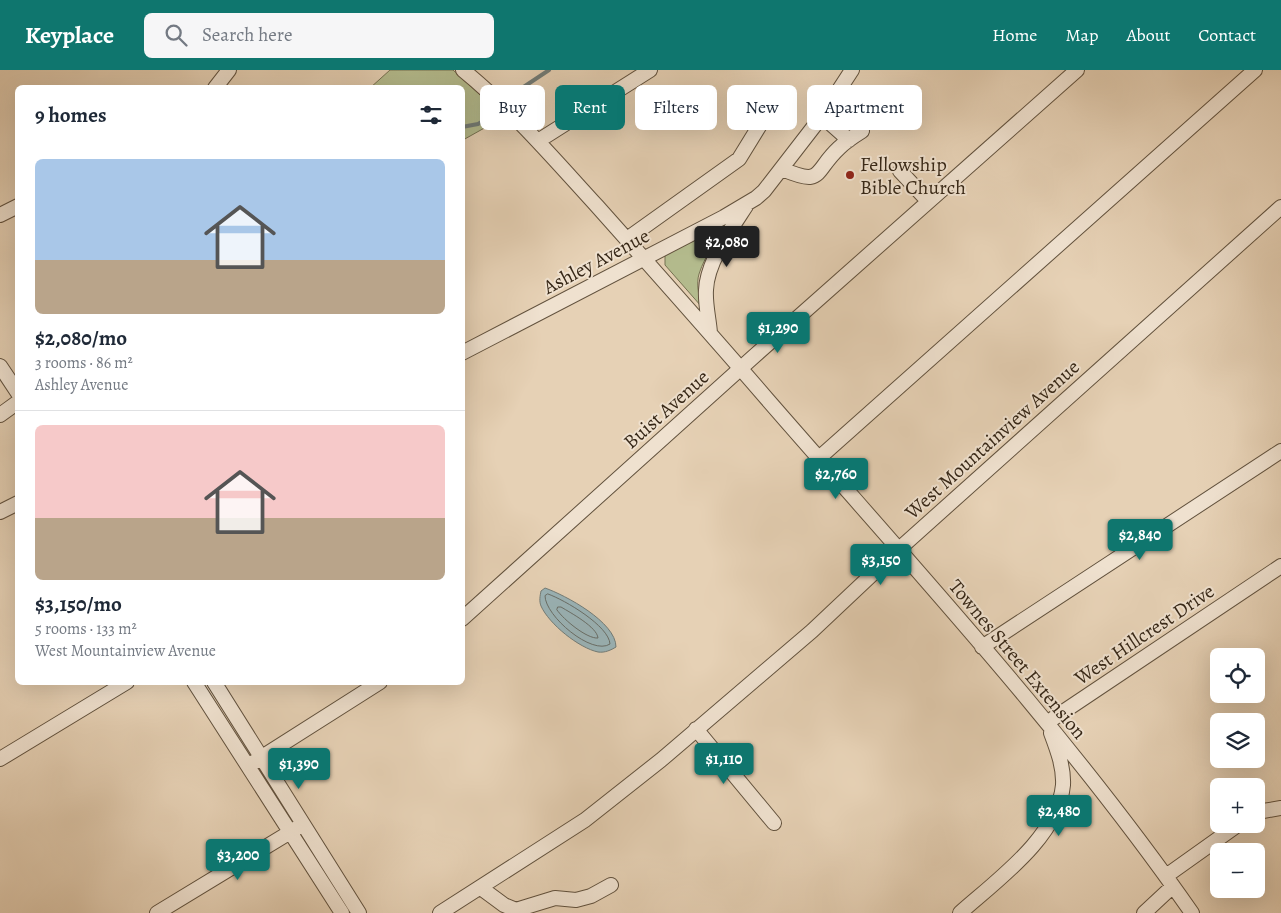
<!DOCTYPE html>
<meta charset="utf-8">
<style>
:root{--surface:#fff;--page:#f6f6f7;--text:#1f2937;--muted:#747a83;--line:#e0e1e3;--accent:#0f766e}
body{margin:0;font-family:Alegreya,serif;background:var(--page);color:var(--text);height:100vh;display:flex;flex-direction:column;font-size:19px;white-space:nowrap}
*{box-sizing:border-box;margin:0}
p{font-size:16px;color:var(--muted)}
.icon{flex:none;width:28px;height:28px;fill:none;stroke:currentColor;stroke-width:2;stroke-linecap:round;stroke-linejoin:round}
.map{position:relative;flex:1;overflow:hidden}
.panel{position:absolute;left:15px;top:15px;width:450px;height:600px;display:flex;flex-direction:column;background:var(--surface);border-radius:8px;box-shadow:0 5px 20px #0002}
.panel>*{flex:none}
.guide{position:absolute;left:480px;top:15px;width:475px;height:45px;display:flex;gap:10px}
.fabs{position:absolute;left:1210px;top:578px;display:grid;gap:10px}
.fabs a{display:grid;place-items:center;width:55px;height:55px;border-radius:8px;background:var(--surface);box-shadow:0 5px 20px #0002;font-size:25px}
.price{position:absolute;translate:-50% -42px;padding:0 11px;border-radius:5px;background:var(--accent);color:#fff;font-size:16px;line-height:32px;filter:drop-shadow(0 1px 2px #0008)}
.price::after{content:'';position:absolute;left:50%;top:30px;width:15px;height:11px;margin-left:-8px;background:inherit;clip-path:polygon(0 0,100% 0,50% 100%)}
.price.current{background:#222;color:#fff}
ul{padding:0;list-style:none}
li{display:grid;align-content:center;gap:10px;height:265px;padding:0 20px}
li+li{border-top:1px solid var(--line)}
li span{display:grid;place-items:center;height:155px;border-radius:8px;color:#555}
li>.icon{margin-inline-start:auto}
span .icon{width:90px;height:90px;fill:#fffc;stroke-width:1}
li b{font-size:21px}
h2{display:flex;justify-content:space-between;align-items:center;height:60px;padding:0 20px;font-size:21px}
.pill{padding:0 18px;border-radius:8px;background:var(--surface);box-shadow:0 5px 20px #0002;font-size:18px;line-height:45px}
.pill.current{background:var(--accent);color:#fff}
header{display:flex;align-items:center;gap:30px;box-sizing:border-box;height:70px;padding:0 25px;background:var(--accent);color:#fff}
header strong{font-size:24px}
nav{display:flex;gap:28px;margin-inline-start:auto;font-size:18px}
.search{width:350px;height:45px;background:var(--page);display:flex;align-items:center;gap:12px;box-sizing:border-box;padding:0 18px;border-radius:8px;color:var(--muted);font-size:19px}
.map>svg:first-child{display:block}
</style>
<header>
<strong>Keyplace</strong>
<div class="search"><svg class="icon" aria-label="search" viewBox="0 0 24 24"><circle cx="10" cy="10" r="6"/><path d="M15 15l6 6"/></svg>Search here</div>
<nav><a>Home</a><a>Map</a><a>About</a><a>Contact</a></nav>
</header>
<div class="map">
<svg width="1281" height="843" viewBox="0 0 1281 843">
<rect width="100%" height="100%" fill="#e6d1b5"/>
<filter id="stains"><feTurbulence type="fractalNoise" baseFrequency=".004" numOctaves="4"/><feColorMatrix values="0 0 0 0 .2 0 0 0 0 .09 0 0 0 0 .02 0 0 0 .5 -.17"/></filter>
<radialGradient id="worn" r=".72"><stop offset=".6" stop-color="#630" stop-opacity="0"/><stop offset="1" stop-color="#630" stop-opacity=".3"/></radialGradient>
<path fill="#b4bc8e" stroke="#757252" d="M390,0H453L504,47L463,70L462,18H370Z
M732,148C721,165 705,184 699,204C696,214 699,226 701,236L665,195V183Z"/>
<path fill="#9ab4b8" stroke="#727c78" d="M545,518C565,525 616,552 616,577C611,580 605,583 598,582C579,578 549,554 541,536C539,531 540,526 541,521Z"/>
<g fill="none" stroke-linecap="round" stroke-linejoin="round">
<path stroke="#686e68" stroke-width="1" d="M548,524C565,530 609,556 610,574C592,586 545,546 545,526Z
M558,537H561C571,543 597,557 598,568C587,569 564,550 557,540Z"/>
<path stroke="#727c78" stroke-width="4" d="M522,18L549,0
M462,57L478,54L485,50"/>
<g stroke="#62523e" stroke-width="16">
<path id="minor" d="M463,0C512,40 554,89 597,136C654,200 711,264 767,329C913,497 1065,661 1192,843
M215,18L229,0
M822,46L849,70
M538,71L650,0
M782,99C824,117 813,102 839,78C846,71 854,66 862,61
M900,101L928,131
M0,145L18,136
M627,169L739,89L763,50
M710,263C709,249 705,234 706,220C707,192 731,159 746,136
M462,283L724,147L756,128L764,121L822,46L852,0
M0,296L18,323
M0,345L18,332
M819,388L1255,0
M0,442L18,433
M462,549L751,289L1077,0
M982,577L1281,381
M194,612L342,843
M214,612L359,843
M1048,652L1281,496
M696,659L774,753
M0,689L127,612
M254,692L380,612
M1256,745L1263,741L1281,738
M1166,806L1239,754
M481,818L504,835L516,840L555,828L576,830L591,826L611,815
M157,843L297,758
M440,843L585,750L661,690L812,561L898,480L1281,137
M960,843C997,810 1058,767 1063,715C1064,697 1057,679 1051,663
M1144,843L1173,816"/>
</g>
<use href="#minor" stroke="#efe1cf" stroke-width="14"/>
</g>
<circle fill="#8f2418" stroke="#efe1cf" stroke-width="2" cx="850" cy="105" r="5"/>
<g text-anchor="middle" stroke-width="4" stroke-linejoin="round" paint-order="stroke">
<g font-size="20" fill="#362717" stroke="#efe1cf" text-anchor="start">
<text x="860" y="101">Fellowship<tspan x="860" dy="23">Bible Church</tspan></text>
</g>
<g font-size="20" fill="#362717" stroke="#efe1cf">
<text transform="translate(596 191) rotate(-28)" y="7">Ashley Avenue</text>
<text transform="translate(666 339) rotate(-42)" y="7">Buist Avenue</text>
<text transform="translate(992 369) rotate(-42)" y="7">West Mountainview Avenue</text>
<text transform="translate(1144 564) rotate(-34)" y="7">West Hillcrest Drive</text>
<text transform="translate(1018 589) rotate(50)" y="7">Townes Street Extension</text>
</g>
</g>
<rect width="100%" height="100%" filter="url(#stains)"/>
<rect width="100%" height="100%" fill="url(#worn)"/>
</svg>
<div class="fabs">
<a><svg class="icon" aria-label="locate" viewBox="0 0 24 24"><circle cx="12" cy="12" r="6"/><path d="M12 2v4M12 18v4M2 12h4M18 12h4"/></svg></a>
<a><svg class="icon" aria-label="layers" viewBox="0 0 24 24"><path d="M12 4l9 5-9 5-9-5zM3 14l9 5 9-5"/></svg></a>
<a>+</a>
<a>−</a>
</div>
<b class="price current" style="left:727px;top:198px">$2,080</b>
<b class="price" style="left:778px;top:284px">$1,290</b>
<b class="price" style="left:836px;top:430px">$2,760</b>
<b class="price" style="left:1140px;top:491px">$2,840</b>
<b class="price" style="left:881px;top:516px">$3,150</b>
<b class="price" style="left:724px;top:715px">$1,110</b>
<b class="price" style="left:299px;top:720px">$1,390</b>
<b class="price" style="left:1059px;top:767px">$2,480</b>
<b class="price" style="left:238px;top:811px">$3,200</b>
<div class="guide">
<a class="pill">Buy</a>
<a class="pill current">Rent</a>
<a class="pill">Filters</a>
<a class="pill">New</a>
<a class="pill">Apartment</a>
</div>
<section class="panel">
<h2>9 homes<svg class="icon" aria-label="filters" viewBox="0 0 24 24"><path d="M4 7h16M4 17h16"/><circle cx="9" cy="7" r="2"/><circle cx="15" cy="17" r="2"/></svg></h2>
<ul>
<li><span style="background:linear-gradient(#a9c7e8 65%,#b9a48a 0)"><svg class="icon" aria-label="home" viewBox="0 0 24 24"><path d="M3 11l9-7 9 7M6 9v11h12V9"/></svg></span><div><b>$2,080/mo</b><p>3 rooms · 86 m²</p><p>Ashley Avenue</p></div></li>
<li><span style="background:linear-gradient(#f6c9c9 60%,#b9a48a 0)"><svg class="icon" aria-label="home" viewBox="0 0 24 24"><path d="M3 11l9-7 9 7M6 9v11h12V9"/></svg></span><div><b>$3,150/mo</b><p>5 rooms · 133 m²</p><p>West Mountainview Avenue</p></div></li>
</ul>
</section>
</div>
